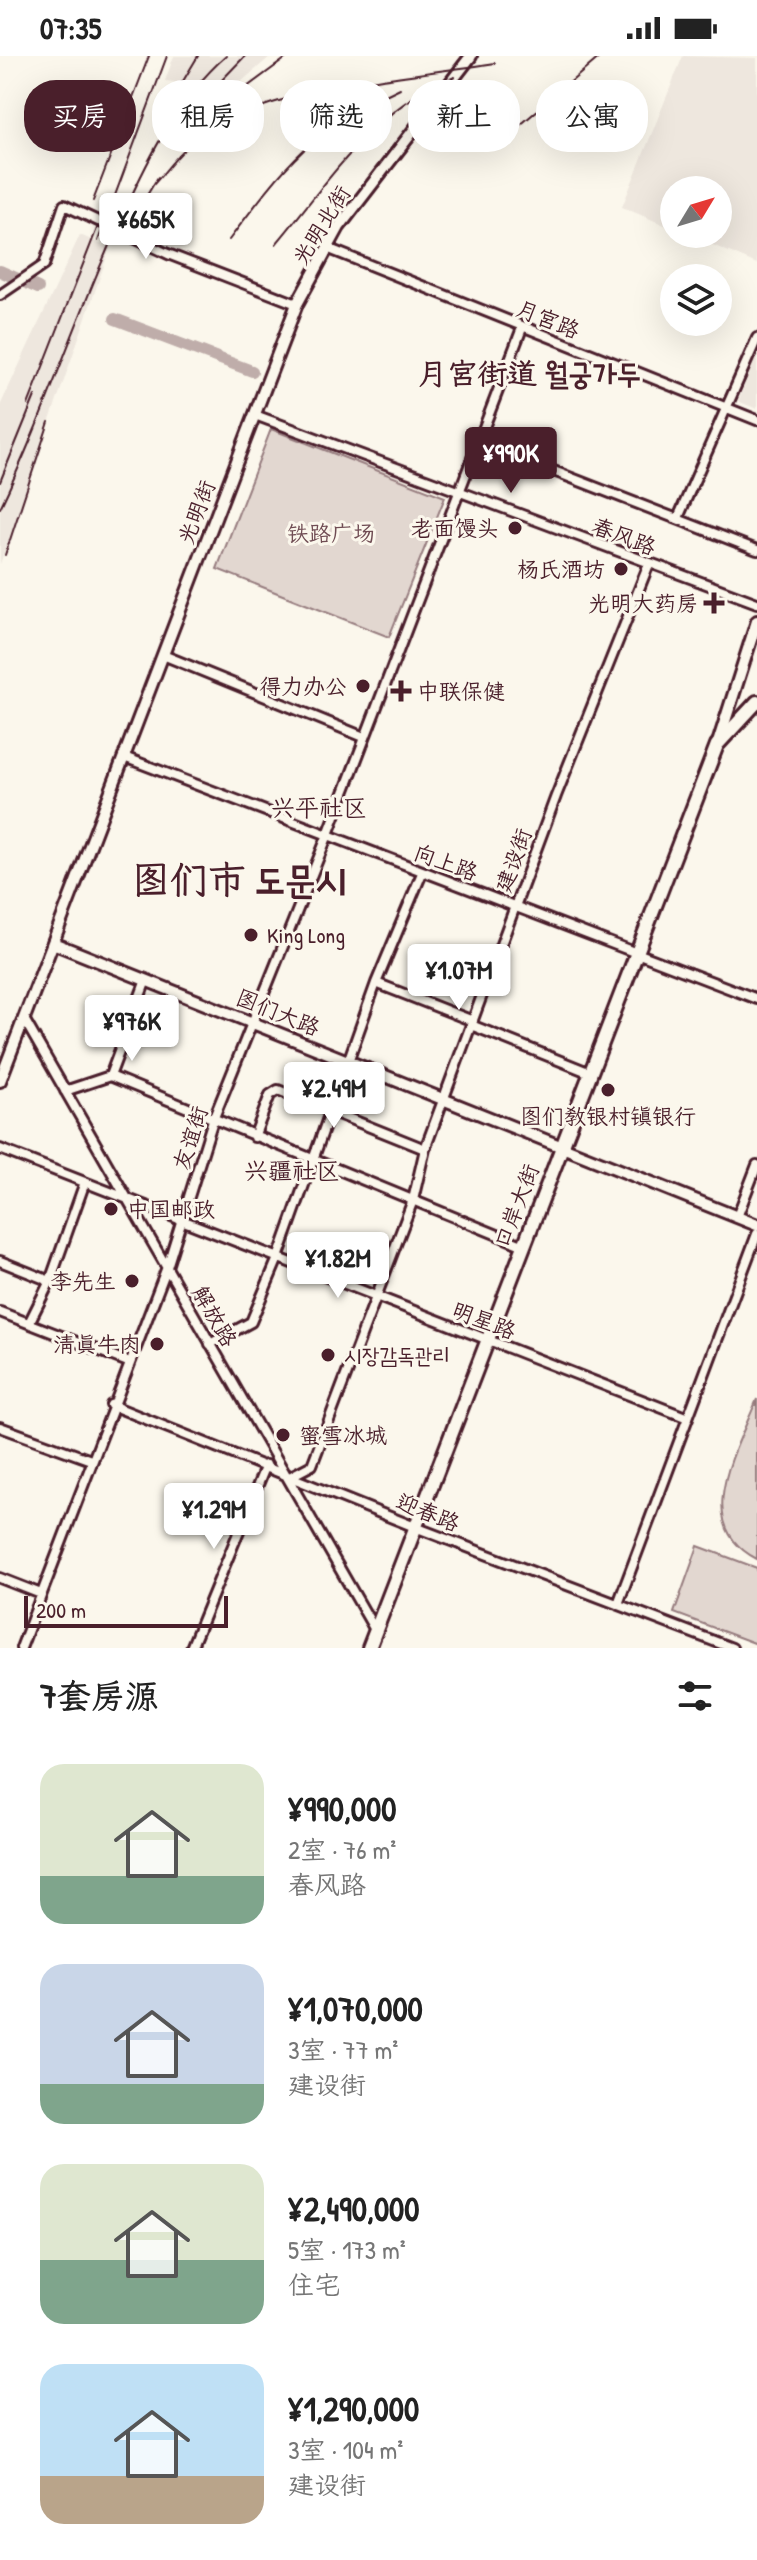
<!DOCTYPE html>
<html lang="zh">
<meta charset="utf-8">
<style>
:root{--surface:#fff;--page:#f6f6f6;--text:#222;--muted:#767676;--accent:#4a1f2b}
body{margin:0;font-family:"Patrick Hand","LXGW WenKai TC","Poor Story",sans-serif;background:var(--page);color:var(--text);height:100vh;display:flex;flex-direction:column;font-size:30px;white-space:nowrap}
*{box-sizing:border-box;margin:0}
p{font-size:26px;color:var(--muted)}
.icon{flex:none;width:44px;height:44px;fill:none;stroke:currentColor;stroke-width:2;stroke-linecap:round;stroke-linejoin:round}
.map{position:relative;height:1592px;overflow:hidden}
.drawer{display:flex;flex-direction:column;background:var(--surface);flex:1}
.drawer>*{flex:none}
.banner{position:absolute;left:24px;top:24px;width:710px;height:72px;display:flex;gap:16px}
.needle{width:52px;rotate:52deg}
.controls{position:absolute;left:660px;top:120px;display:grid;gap:16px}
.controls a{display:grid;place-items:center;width:72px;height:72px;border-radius:50%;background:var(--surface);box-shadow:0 8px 32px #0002;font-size:40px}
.scale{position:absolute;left:24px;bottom:20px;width:204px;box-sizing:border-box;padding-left:8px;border:4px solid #4a1f2b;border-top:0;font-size:22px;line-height:28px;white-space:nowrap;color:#4a1f2b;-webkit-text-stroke:6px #fbf7ec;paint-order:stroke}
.price{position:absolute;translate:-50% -68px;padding:0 18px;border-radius:8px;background:#fff;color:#222;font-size:26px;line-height:52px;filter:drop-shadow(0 2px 4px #0008)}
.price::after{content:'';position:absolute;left:50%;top:48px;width:24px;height:18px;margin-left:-12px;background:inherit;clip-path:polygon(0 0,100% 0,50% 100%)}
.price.active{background:var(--accent);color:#fff}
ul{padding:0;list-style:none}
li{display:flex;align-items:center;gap:24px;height:200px;padding:0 40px}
li span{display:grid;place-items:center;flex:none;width:224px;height:160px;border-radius:24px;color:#555}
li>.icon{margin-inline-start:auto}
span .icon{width:96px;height:96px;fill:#fffc;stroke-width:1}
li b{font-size:34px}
h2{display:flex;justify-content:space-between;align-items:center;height:96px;padding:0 40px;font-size:34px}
.pill{padding:0 28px;border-radius:32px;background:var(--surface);box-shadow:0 8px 32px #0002;font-size:28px;line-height:72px}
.pill.active{background:var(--accent);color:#fff}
.status{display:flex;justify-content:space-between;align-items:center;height:56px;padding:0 40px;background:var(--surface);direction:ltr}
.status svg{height:22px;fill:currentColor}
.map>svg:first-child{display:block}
</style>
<div class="status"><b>07:35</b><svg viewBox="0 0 49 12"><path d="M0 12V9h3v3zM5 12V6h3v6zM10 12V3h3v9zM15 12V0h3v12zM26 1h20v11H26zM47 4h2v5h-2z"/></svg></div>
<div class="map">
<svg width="757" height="1592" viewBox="0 0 757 1592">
<rect width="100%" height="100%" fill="#fbf7ec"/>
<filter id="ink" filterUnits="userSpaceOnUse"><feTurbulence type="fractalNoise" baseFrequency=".0125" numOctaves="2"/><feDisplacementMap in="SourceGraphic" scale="16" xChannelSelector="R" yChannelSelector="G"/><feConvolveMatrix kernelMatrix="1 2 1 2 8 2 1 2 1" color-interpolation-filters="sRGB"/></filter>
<g filter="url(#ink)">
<path fill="#eee7de" d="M174,0H271L234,32L165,25Z
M683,0L757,2V208L687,178H718V134H674V173L622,151Z
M80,179L110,192L0,508V350Z
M757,299V353L738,345Z"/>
<path fill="#e2d7d0" stroke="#967b7e" stroke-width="2" d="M271,373L445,441L389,581L217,513Z
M757,1343V1503C690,1469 737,1393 757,1343Z
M698,1490L757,1512V1588L674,1557Z"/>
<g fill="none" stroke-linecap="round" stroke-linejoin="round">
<path stroke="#bfadaa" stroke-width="12" d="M0,215L38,232
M115,263L252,315"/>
<g stroke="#4a1f2b" stroke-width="14">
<path id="minor" d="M327,192L757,364
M0,239L44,209L64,149L168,198L297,248
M255,359L757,547
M479,386L757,494
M678,462L757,282
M163,599L364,681
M124,701L757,943
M376,927L473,965
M24,963L375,1574
M471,969L588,1016
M110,1020L522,1189
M65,1035L110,1020L146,924
M254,1081L270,1039L278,1034L425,1093
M0,1093L688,1362
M737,1161L757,1109
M0,1205L50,1225
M0,1256L128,1306
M29,1267L50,1225L85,1126
M210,1288L251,1266L278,1202L376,927L422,817
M111,1349L415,1471L732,1592
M0,1371L91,1404
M293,1419L312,1409L413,1144L425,1093L556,740L649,508
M0,1522L41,1538
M618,1548L757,1178
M21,1592L167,1211L213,1064L327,781L522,272
M191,1592L266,1409"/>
</g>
<g stroke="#4a1f2b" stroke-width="16">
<path id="major" d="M718,687L757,565
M53,887L757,1169
M0,1025L297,248L339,171L471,0"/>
</g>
<g stroke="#4a1f2b" stroke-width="18">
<path id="highway" d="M369,1592L717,689L757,646"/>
</g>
<use href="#minor" stroke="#fbf7ec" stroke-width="8"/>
<use href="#major" stroke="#fbf7ec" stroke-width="10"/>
<use href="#highway" stroke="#fbf7ec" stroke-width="12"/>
<path stroke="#4a1f2b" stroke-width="2" d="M158,67L198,0
M184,75L195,52L245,0
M512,76L601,0
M184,85L201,65L289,0
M153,129C164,117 174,103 186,92C255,30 404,22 495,7
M93,145L149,0
M127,172L158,121
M229,184C286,108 312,73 400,32
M98,185L167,0
M276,188C326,129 378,46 455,21
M28,349L98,170
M0,426L35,340
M0,452C46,357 78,255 123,158C149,101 178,42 226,0
M5,499L49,366"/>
</g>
</g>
<g fill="#4a1f2b" stroke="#fbf7ec" stroke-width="3">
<circle cx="515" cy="472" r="8"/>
<circle cx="621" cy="513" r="8"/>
<path d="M710 535h8v8h8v8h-8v8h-8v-8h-8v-8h8z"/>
<circle cx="363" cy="630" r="8"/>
<path d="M397 623h8v8h8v8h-8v8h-8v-8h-8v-8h8z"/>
<circle cx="251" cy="879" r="8"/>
<circle cx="608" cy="1034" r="8"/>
<circle cx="111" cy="1153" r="8"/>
<circle cx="132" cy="1225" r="8"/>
<circle cx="157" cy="1288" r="8"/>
<circle cx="328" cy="1299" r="8"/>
<circle cx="283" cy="1379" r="8"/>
</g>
<g text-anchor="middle" stroke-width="6" stroke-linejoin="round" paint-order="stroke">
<g font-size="22" fill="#4a1f2b" stroke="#fbf7ec">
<text transform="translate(321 169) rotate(-58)" y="8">光明北街</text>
<text transform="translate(548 263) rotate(22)" y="8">月宫路</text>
<text transform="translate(196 456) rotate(-69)" y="8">光明街</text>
<text transform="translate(624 480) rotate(21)" y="8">春风路</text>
<text transform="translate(513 804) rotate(-70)" y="8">建设街</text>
<text transform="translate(446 806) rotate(20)" y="8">向上路</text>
<text transform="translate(278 956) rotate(22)" y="8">图们大路</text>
<text transform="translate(190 1082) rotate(-72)" y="8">友谊街</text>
<text transform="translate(516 1150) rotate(-69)" y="8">口岸大街</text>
<text transform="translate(215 1260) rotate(60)" y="8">解放路</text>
<text transform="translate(484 1264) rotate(21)" y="8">明星路</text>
<text transform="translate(428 1456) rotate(22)" y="8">迎春路</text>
</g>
<g font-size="22" fill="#4a1f2b" stroke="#fbf7ec" text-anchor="end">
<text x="499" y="480">老面馒头</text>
<text x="605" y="521">杨氏酒坊</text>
<text x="698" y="555">光明大药房</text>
<text x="347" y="638">得力办公</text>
<text x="417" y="643" text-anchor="start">中联保健</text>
<text x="267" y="887" text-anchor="start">King Long</text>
<text x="608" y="1068" text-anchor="middle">图们教银村镇银行</text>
<text x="127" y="1161" text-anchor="start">中国邮政</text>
<text x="116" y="1233">李先生</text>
<text x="141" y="1296">清真牛肉</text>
<text x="344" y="1307" text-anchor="start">시장감독관리</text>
<text x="299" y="1387" text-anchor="start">蜜雪冰城</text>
</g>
<g font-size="22" fill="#704d54" stroke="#fbf7ec">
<text x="331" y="485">铁路广场</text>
</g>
<g font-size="24" fill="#4a1f2b" stroke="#fbf7ec">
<text x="319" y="760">兴平社区</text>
<text x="292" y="1123">兴疆社区</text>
</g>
<g font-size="30" font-weight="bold" fill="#4a1f2b" stroke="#fbf7ec">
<text x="529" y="328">月宫街道 월궁가두</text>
</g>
<g font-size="38" font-weight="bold" fill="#4a1f2b" stroke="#fbf7ec">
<text x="239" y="837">图们市 도문시</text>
</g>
</g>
</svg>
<div class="controls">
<a><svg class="needle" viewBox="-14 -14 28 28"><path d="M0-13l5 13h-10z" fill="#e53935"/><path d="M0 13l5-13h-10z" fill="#767676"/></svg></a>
<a><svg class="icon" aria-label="layers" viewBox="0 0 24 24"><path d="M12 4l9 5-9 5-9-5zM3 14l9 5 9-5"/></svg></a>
</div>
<div class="scale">200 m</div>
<b class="price" style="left:146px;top:205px">¥665K</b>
<b class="price active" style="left:511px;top:439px">¥990K</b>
<b class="price" style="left:459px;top:956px">¥1.07M</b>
<b class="price" style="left:132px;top:1007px">¥976K</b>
<b class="price" style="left:334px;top:1074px">¥2.49M</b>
<b class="price" style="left:338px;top:1244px">¥1.82M</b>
<b class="price" style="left:214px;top:1495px">¥1.29M</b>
<div class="banner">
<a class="pill active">买房</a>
<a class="pill">租房</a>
<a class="pill">筛选</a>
<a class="pill">新上</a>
<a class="pill">公寓</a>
</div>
</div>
<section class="drawer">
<h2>7套房源<svg class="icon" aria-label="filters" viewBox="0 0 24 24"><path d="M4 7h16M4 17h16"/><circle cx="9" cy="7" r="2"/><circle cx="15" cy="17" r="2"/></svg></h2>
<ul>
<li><span style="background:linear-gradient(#dfe7d0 70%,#7fa58c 0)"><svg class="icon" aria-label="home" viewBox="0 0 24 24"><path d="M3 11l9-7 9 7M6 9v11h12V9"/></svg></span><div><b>¥990,000</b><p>2室 · 76 m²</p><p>春风路</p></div></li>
<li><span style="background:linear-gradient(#c9d6e8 75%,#7fa58c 0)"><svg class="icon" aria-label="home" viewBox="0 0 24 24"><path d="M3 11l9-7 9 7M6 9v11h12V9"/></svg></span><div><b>¥1,070,000</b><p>3室 · 77 m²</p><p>建设街</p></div></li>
<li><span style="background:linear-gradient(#dfe7d0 60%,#7fa58c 0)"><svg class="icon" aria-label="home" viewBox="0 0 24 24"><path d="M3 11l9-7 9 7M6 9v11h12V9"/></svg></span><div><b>¥2,490,000</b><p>5室 · 173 m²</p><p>住宅</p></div></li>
<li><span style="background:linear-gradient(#bfe0f5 70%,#b9a48a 0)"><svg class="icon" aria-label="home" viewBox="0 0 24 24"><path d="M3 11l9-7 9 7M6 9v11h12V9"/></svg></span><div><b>¥1,290,000</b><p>3室 · 104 m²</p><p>建设街</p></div></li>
</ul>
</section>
